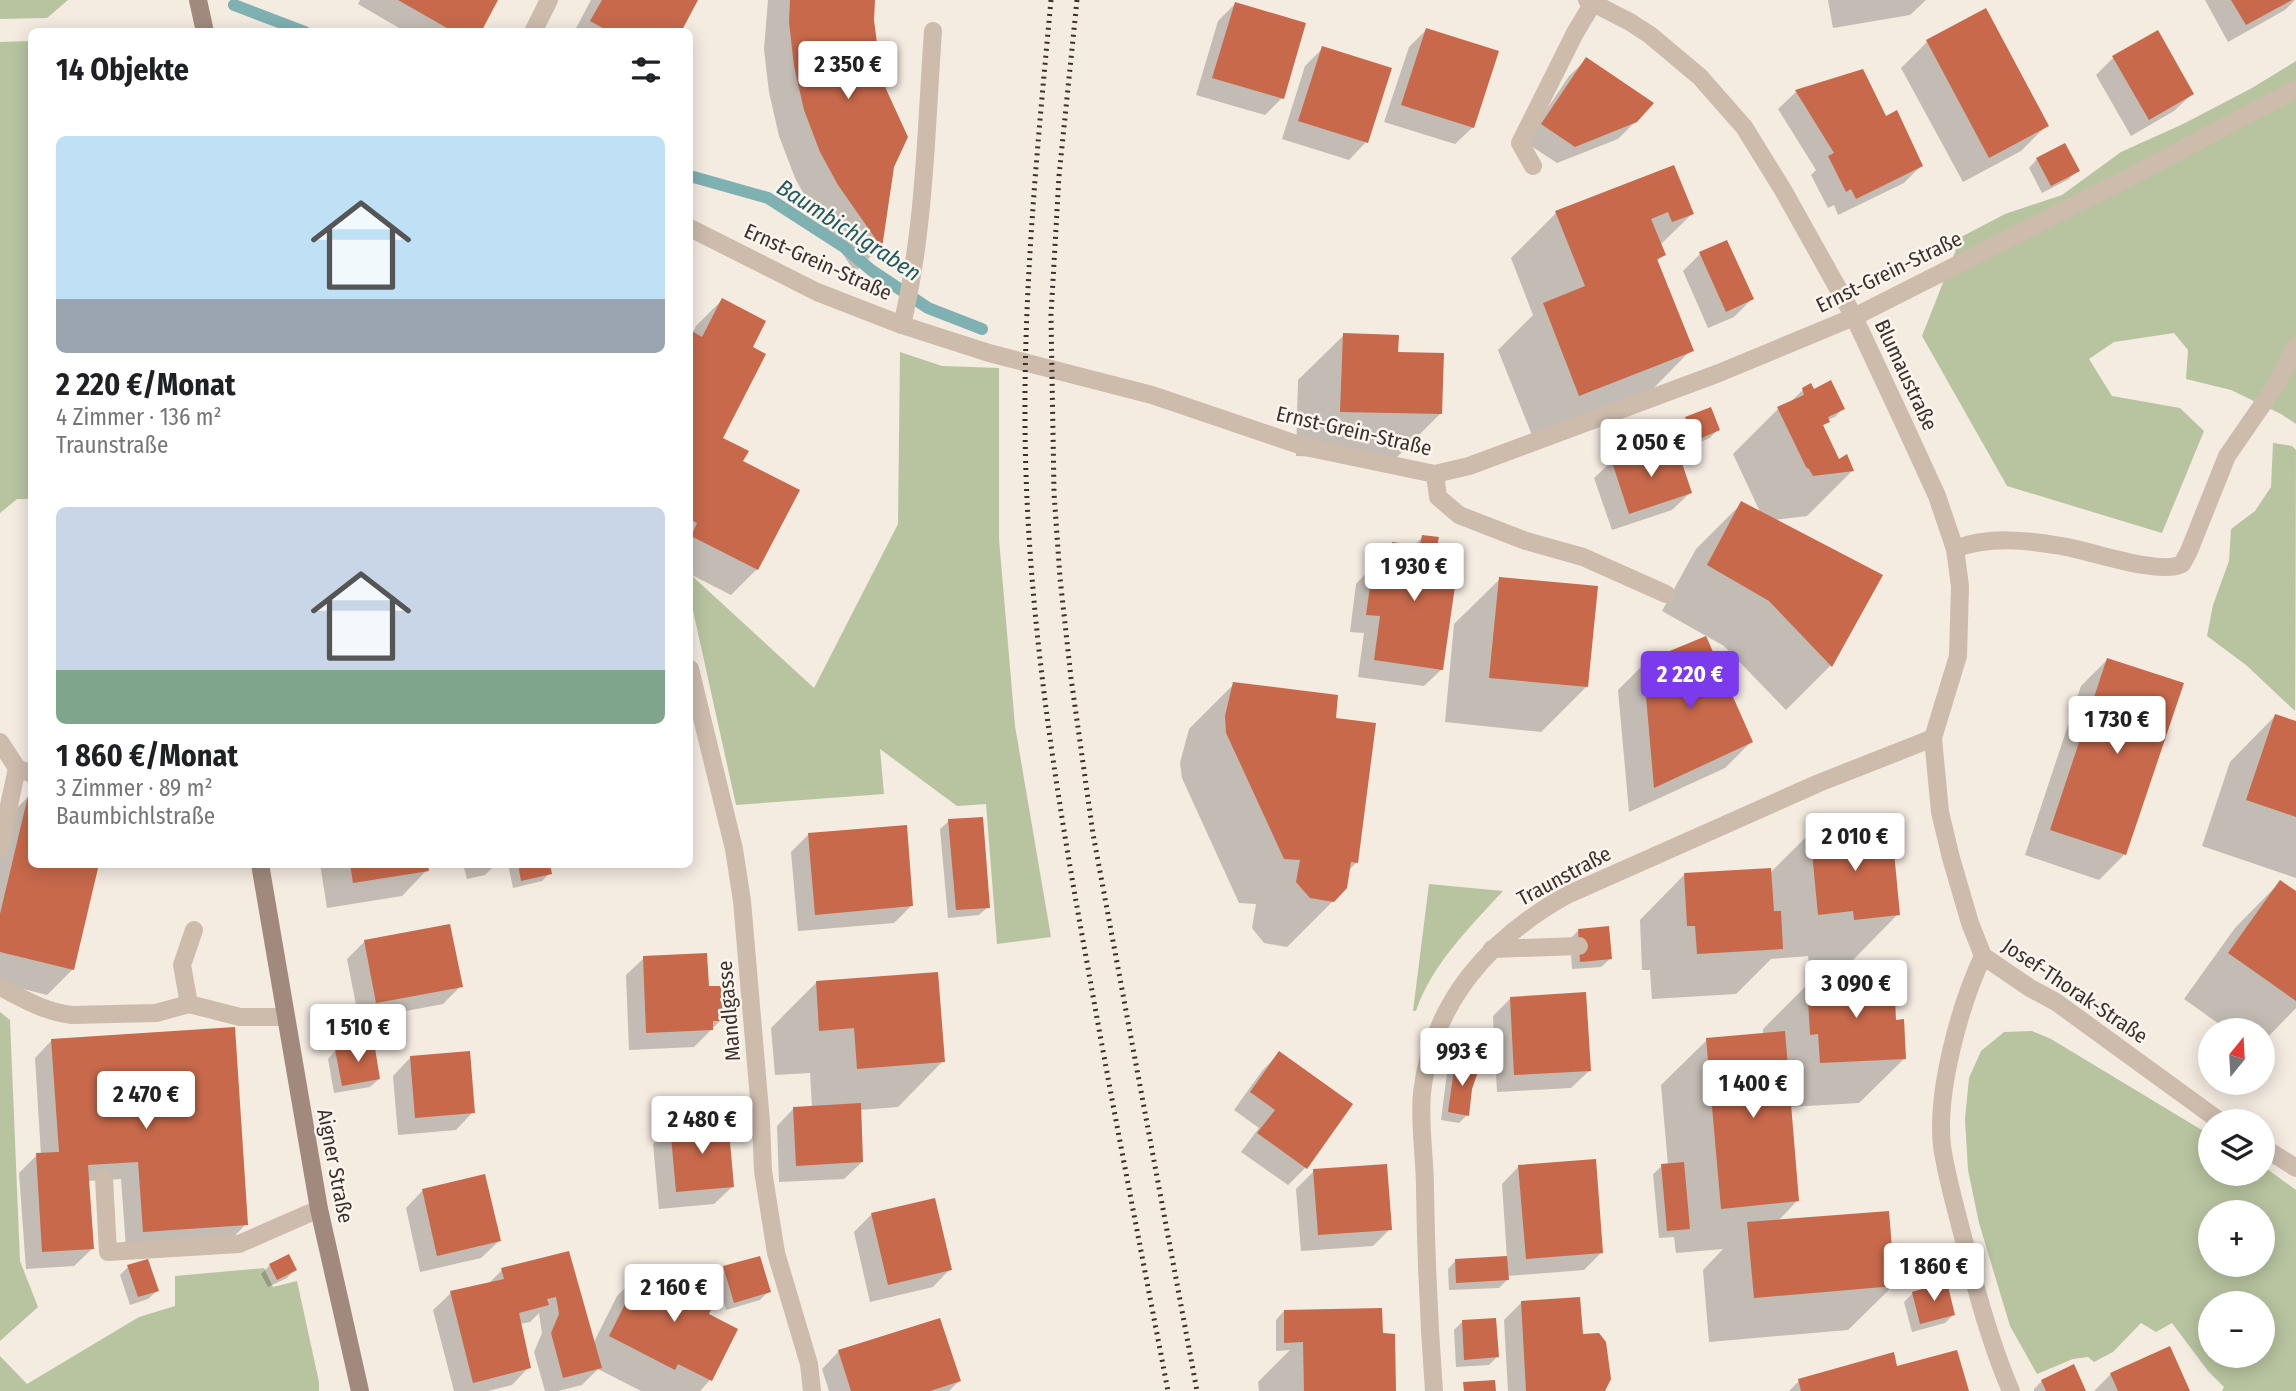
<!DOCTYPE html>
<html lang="de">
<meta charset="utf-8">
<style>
:root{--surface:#fff;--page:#f2f2f2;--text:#202124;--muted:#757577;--accent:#7c3aed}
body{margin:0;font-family:"Fira Sans Condensed",sans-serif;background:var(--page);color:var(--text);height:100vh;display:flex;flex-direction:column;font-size:26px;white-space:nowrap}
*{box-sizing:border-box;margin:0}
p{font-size:23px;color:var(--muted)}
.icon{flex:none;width:38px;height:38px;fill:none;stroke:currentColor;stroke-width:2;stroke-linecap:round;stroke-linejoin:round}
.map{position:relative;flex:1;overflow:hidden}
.details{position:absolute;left:28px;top:28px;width:665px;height:840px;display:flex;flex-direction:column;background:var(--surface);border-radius:10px;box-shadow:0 4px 18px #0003}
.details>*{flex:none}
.needle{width:46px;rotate:18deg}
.tools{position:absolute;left:2198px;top:1018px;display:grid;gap:14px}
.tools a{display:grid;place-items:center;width:77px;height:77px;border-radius:50%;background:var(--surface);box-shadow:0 4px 18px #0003;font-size:35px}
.price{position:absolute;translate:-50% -60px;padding:0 16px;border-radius:7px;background:#fff;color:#222;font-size:23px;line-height:46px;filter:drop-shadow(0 2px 4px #0008)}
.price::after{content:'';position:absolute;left:50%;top:42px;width:21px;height:16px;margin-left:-10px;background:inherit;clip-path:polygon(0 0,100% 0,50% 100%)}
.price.selected{background:var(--accent);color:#fff}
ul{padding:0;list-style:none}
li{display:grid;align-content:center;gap:14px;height:371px;padding:0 28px}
li span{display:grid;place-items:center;height:217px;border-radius:10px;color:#555}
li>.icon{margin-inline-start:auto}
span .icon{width:126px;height:126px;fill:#fffc;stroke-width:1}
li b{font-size:30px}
h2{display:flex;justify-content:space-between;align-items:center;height:84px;padding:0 28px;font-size:30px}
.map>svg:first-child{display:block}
</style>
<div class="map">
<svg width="2296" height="1391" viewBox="0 0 2296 1391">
<rect width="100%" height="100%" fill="#f4ebe1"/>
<path fill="#b8c4a0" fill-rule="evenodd" d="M0,0H68L47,18L0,19Z
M31,41V499H17L0,513V42Z
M2296,61V424L2281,414L2231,390L2186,379L2188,350L2174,333L2114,342L2089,359L2112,396L2180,408L2204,431L2162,533L2007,486L1922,336L1961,237L2005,214L2062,195L2121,152L2183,124L2252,88Z
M900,352L942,366L999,368V539L1015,726L1051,937L997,944L986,804L957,806L880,749L884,794L736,805L690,597V574L814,688L898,524Z
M2273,443L2292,446L2296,450L2295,711L2246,665L2207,636L2213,605L2229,561L2231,529L2255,511L2271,487Z
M1429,884L1503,891C1470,927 1432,964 1416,1011H1413Z
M0,1012L10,1020L20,1261L38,1307L0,1341Z
M2032,1031L2051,1039L2210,1135V1174H2263V1166L2296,1190V1391H2222L2224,1387L2208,1371L2172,1323L2156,1332L2141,1323L2113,1352L2094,1362L2088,1357L2073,1359L2037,1374L2010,1326L1979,1223L1968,1170L1965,1119L1969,1078L1981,1051L2004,1032ZM2210,1213H2263V1265H2210ZM2210,1304H2263V1356H2210Z
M264,1268L273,1287L297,1281L319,1382V1391H0V1356L27,1384L139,1317L175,1306V1276Z"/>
<path fill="#0003" d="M360,0H496L479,32H406L358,4Z
M591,0H696L679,32H574Z
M768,0H874L872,20L893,167L880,247L855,272L813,211L795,178L779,136L769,92L764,49Z
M1828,0H1926L1910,15L1833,28Z
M2205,0H2295L2285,10L2228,42Z
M1235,4L1282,98L1265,115L1196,95L1218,21Z
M1985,10L2047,125L2021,151L1963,182L1901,68L1927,42Z
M1426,30L1473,127L1455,144L1384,122L1409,47Z
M2157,33L2192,94L2174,111L2131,136L2096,75L2113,58Z
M1323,48L1366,142L1349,160L1282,139L1305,66Z
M1587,59L1636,121L1618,139L1557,163L1525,142L1569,76Z
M1862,71L1885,119L1921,166L1904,183L1838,215L1834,205L1828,208L1811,175L1816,170L1778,109L1796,92Z
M2037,159L2077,171L2069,179L2042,193L2029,168Z
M1673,167L1692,214L1660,245L1664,255L1656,262L1691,350L1646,396L1534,440L1498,350L1533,315L1511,258L1556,213Z
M1700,254L1752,299L1734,317L1708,328L1683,271Z
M722,300L751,348L720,439L741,462L757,569L731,595L690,574V332L692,334L696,326Z
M1344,335L1396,354L1440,414L1395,459L1296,456L1298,380Z
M1803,390L1813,392L1843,408L1835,417L1827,420L1822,427L1838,461L1852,471L1807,516L1773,520L1831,665L1786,710L1724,646L1662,611L1696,549L1741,504L1761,514L1733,454L1778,409L1787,405Z
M1686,419L1718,429L1710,438L1686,448L1678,427Z
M1642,451L1645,461L1690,493L1672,510L1612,530L1594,478L1612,461Z
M1423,537L1442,669L1424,686L1358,677L1364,633L1350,632L1356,584L1393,544L1412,547Z
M1500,579L1586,687L1541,732L1445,722L1454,624Z
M2107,660L2125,854L2099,880L2025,855L2081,686Z
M1644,664L1751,742L1725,768L1629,812L1618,690Z
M1234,684L1335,720L1357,862L1348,871L1333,901L1287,947L1264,943L1252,928L1256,904L1239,903L1182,778L1180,763L1189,729Z
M2275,716L2296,723V878L2202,846L2230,762Z
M28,797L32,864L73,969L47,995L0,983V834L2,823Z
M949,821L988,907L979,915L948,918L940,829Z
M1810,833L1847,836L1898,914L1853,960L1809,964L1808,956L1771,959L1736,994L1652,999L1650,970H1642L1640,920L1685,874L1770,873Z
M809,834L911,906L894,923L798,931L791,852Z
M320,864H427V870L402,896L327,908Z
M463,864H493L494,866L485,875L467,879Z
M508,864H548L550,873L542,881L513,888Z
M2280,882L2296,893V1008L2263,1042V1031H2229L2184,999L2235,928Z
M1578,931L1610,959L1601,967L1572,969L1570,939Z
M365,941L461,986L443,1004L359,1020L347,959Z
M644,958L721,1020L694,1047L629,1050L626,975Z
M817,982L943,1061L898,1107L859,1110L862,1162L844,1179L779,1182L777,1126L794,1108L812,1107L810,1073L775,1075L771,1028Z
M1808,984L1895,1021L1905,1058L1859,1103L1789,1107L1797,1201L1777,1222L1894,1285L1848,1330L1709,1342L1703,1270L1723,1249L1676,1253L1674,1237L1659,1238L1653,1174L1662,1166L1668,1165L1661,1085L1707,1040L1763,1035V1029Z
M1510,999L1589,1071L1571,1088L1497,1092L1493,1016Z
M52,1040L246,1224L229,1242L126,1248L121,1179L87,1181L92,1249L74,1266L26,1269L19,1173L37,1155H41L35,1058Z
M336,1050L379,1079L370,1087L334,1093L328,1059Z
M1279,1053L1305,1168L1288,1185L1241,1152L1259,1128L1234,1110L1262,1071Z
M410,1058L473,1112L456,1130L398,1135L393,1076Z
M1455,1064L1471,1089L1467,1115L1459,1123L1441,1120L1447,1073Z
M671,1126L732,1187L714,1204L659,1209L653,1144Z
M1519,1166L1602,1252L1584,1270L1507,1276V1280L1499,1288L1449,1290L1448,1269L1456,1260L1507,1258L1502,1184Z
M1314,1171L1390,1229L1373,1246L1301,1251L1296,1189Z
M423,1190L499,1241L481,1258L420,1272L406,1208Z
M933,1200L950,1269L933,1287L870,1302L854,1232L871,1215Z
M568,1253L593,1344L617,1296L643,1270L660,1279L670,1270L707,1315L736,1329L710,1380L700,1391H641L598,1369L582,1385L558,1391H545L534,1352L542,1333L539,1313L530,1322L520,1324L529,1367L512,1385L488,1391H454L433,1310L451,1293L487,1285L502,1270Z
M270,1265L295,1269L287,1278L268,1287L261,1274Z
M128,1267L157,1291L148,1299L130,1305L120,1275Z
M724,1268L769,1291L760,1300L726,1310L716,1276Z
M1913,1293L1953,1315L1945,1323L1912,1332L1904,1302Z
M1522,1302L1581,1335L1603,1391H1508L1504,1320Z
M1284,1311L1381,1332L1394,1391H1259L1258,1382L1290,1350L1276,1351V1320Z
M1462,1322L1497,1357L1489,1365L1456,1367L1454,1330Z
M839,1351L959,1381L949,1391H829L822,1369Z
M1896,1368L1967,1391H1789L1799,1381Z
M2111,1374L2188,1391H2094Z
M2042,1381L2084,1391H2034V1389Z"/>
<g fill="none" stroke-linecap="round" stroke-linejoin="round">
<path stroke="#7fb0b2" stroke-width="12" d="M234,5L305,32
M690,176L768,198L844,247L871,270L928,308L982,329"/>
</g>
<path fill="#c8694b" d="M398,0H498L481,32H454Z
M602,0H698L681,32H610L590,21Z
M790,0H875L874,20L878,51L886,89L908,137L894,167L882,248L838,185L820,152L804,110L794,66L789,22Z
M2231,0H2292L2246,25Z
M1235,2L1306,23L1284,99L1212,78Z
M1986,8L2049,126L1989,158L1926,40Z
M1426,28L1499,51L1474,128L1401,105Z
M2158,30L2194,94L2149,120L2112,56Z
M1322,46L1392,68L1368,143L1298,121Z
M1586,57L1654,103L1637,122L1575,147L1541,124Z
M1863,69L1886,116L1897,110L1923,166L1856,199L1851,189L1846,192L1828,156L1834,153L1795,90Z
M2065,143L2080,171L2051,186L2036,158Z
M1674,165L1694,214L1672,222L1668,212L1651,219L1666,255L1657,259L1694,351L1579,396L1543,303L1585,286L1555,211Z
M1727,240L1754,299L1726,312L1699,252Z
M722,298L766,321L753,347L766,354L723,438L749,451L743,461L800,490L758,570L691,536L697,523L690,519V330L702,337Z
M1343,333L1399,335L1398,352L1444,353L1442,414L1340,412Z
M1831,380L1845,409L1828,417L1830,422L1823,425L1839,459L1847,454L1854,471L1813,476L1809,469L1806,467L1777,407L1804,395L1802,388L1811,383L1814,389Z
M1711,407L1720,430L1695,441L1685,417Z
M1677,448L1692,493L1629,514L1611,459L1643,449L1646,459Z
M1741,501L1883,575L1832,667L1769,601L1707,565Z
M1422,535L1439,537L1437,547L1460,551L1443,670L1374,660L1380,616L1366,615L1373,565L1388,567L1392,542L1420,546Z
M1499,577L1598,586L1588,687L1489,678Z
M1706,636L1753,742L1654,788L1643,662Z
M2107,658L2184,683L2126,855L2050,830Z
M1233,682L1338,695L1336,718L1376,723L1358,863L1351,862L1347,888L1334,902L1310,898L1296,882L1300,860L1284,859L1239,761L1226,733L1225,716Z
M2275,714L2296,721V817L2246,800Z
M28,796H32V864H99L74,970L0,952V914Z
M983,817L990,908L956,910L948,819Z
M907,825L913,906L815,915L808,833Z
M1847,827L1848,834L1892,831L1900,915L1854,920L1853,911L1818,915L1810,831Z
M350,864H428L429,871L353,883Z
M518,864H550L552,874L521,881Z
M1771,868L1774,911H1781L1783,949L1697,954L1695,926H1687L1684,873Z
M2280,880L2296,891V1001L2228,953Z
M450,924L463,987L376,1003L364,940Z
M1609,926L1612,959L1580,962L1578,929Z
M707,953L709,986H721L723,1021H713V1030L646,1033L643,956Z
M938,972L945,1062L857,1069L854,1028L819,1031L816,981Z
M1894,977L1896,1020L1904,1019L1906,1059L1820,1063L1818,1034L1810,1035L1807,982Z
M1586,992L1591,1071L1514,1075L1510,997Z
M235,1027L248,1225L143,1232L138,1162L88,1165L94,1249L42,1252L36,1153L59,1152L51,1039Z
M1785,1031L1799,1201L1721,1209L1706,1038Z
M374,1042L380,1079L342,1086L335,1049Z
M470,1051L475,1113L415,1118L410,1056Z
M1279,1051L1353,1104L1307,1169L1257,1133L1275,1110L1250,1092Z
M1455,1062L1480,1066L1472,1089L1469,1116L1448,1112Z
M861,1103L863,1162L796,1166L793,1107Z
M728,1119L734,1187L676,1192L670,1125Z
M1596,1159L1603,1253L1526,1259L1518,1165Z
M1684,1162L1690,1229L1667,1231L1661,1164Z
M1387,1164L1392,1230L1318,1235L1313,1169Z
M485,1174L501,1241L437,1256L422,1189Z
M935,1198L952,1270L888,1285L871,1213Z
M1889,1211L1895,1286L1754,1298L1747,1222Z
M569,1251L602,1368L563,1378L551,1333L559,1314L556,1297L547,1299L549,1305L519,1313L531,1368L473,1383L450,1291L504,1279L501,1268Z
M289,1254L297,1270L277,1280L269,1264Z
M760,1256L771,1292L734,1303L723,1266Z
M1507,1256L1509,1280L1456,1283L1455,1259Z
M148,1259L159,1291L138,1297L127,1265Z
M643,1268L664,1279L670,1268L699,1283L694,1293L714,1304L709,1314L738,1329L712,1381L678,1364L675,1370L609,1336Z
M1947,1282L1955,1315L1920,1324L1912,1292Z
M1580,1297L1583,1334L1599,1333L1606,1342L1611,1379L1605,1391H1526L1521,1301Z
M1382,1308L1383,1333L1395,1334L1396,1391H1304L1303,1342L1284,1343V1310Z
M940,1318L961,1381L930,1391H851L838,1350Z
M1496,1318L1499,1357L1464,1360L1462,1320Z
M2170,1346L2190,1391H2118L2110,1373Z
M1957,1350L1969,1391H1801L1798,1379L1894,1352L1897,1366Z
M2074,1364L2086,1391H2046L2041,1380Z
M1495,1380L1496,1391H1464L1463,1382Z"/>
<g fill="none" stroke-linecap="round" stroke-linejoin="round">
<path stroke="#cdbbac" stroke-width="18" d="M533,32L549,0
M1533,166L1520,143L1575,33L1593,3
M902,325C925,229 926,129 933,31
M1435,474L1438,497L1459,515L1526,541L1583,557L1666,594
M1955,549C1988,536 2027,540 2061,546C2089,550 2159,576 2182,564L2189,551L2227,456L2276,385L2296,345
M0,742L17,768
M0,848L17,768L32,774
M1492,949L1579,946
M0,987C24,999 45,1012 72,1015L156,1013L189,1004L240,1017H285
M189,1004L182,965L194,930
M104,1178L108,1252L239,1244L319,1209"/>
<path stroke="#cdbbac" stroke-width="18" d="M1587,0L1630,22L1650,35L1700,77L1744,127L1783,190L1854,317L1905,426L1937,496L1955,549L1960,586L1958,656L1933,738L1940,812L1951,858L1970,923L1983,956L2030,988L2056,1002L2221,1122
M690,228L817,292L902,325L989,353L1152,395L1305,447L1435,474L1469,466L1719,373L1854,317L2105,190L2296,89
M690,669L734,849L742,901L761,1122L763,1171L776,1253L809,1364L812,1391
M1983,956C1960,1005 1936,1091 1942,1146C1947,1181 1958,1215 1966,1249C1978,1298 1991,1345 2011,1391
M2263,1147L2296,1168
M1434,1391C1429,1324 1426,1256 1425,1189C1425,1157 1419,1124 1422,1093C1432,1002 1490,938 1567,895L1819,783L1933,738"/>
<path stroke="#a18a7d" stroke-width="18" d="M198,0L205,32
M260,864L319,1209L360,1391"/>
<path stroke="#3b302b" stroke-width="5" stroke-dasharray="2 5" stroke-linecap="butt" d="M1051,0C1038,140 1024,281 1025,422C1026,606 1055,788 1088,968C1113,1109 1141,1250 1168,1391
M1077,0L1059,176L1051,315L1054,493L1060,578L1071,678L1093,834L1197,1391"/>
</g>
<g text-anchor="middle" stroke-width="5" stroke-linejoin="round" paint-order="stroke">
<g font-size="21" fill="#3b302b" stroke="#fbf5ee">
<text transform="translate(818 262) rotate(24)" y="7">Ernst-Grein-Straße</text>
<text transform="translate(1889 272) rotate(-26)" y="7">Ernst-Grein-Straße</text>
<text transform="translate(1906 375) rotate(65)" y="7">Blumaustraße</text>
<text transform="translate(1354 431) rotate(13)" y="7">Ernst-Grein-Straße</text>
<text transform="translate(1564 876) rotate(-28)" y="7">Traunstraße</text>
<text transform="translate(2075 991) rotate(34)" y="7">Josef-Thorak-Straße</text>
<text transform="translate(729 1011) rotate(-95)" y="7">Mandlgasse</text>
<text transform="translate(335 1166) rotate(79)" y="7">Aigner Straße</text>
</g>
<g font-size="23" font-style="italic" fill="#1f5a5e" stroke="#fbf5ee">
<text transform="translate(849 230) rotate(33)" y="8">Baumbichlgraben</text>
</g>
</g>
</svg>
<div class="tools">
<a><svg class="needle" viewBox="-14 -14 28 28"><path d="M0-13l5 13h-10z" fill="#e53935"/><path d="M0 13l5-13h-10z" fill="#757577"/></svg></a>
<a><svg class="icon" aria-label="layers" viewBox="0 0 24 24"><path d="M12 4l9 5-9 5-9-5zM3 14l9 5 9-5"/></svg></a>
<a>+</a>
<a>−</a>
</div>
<b class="price" style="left:848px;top:101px">2 350 €</b>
<b class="price" style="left:1651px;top:479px">2 050 €</b>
<b class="price" style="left:1414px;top:603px">1 930 €</b>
<b class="price selected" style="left:1690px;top:711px">2 220 €</b>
<b class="price" style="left:2117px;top:756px">1 730 €</b>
<b class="price" style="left:1855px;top:873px">2 010 €</b>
<b class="price" style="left:1856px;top:1020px">3 090 €</b>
<b class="price" style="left:358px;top:1064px">1 510 €</b>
<b class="price" style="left:1462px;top:1088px">993 €</b>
<b class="price" style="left:1753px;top:1120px">1 400 €</b>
<b class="price" style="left:146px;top:1131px">2 470 €</b>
<b class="price" style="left:702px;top:1156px">2 480 €</b>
<b class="price" style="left:1934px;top:1303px">1 860 €</b>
<b class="price" style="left:674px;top:1324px">2 160 €</b>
<section class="details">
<h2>14 Objekte<svg class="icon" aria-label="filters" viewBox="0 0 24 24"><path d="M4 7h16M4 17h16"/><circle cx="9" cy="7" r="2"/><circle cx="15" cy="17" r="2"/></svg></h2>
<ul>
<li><span style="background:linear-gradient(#bfe0f5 75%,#9aa5b1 0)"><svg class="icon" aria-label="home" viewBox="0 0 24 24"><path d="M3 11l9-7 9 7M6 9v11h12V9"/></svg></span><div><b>2 220 €/Monat</b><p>4 Zimmer · 136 m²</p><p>Traunstraße</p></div></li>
<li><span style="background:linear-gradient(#c9d6e8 75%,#7fa58c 0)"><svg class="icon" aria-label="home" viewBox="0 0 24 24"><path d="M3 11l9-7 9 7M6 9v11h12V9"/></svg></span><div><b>1 860 €/Monat</b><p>3 Zimmer · 89 m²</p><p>Baumbichlstraße</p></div></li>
</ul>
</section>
</div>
